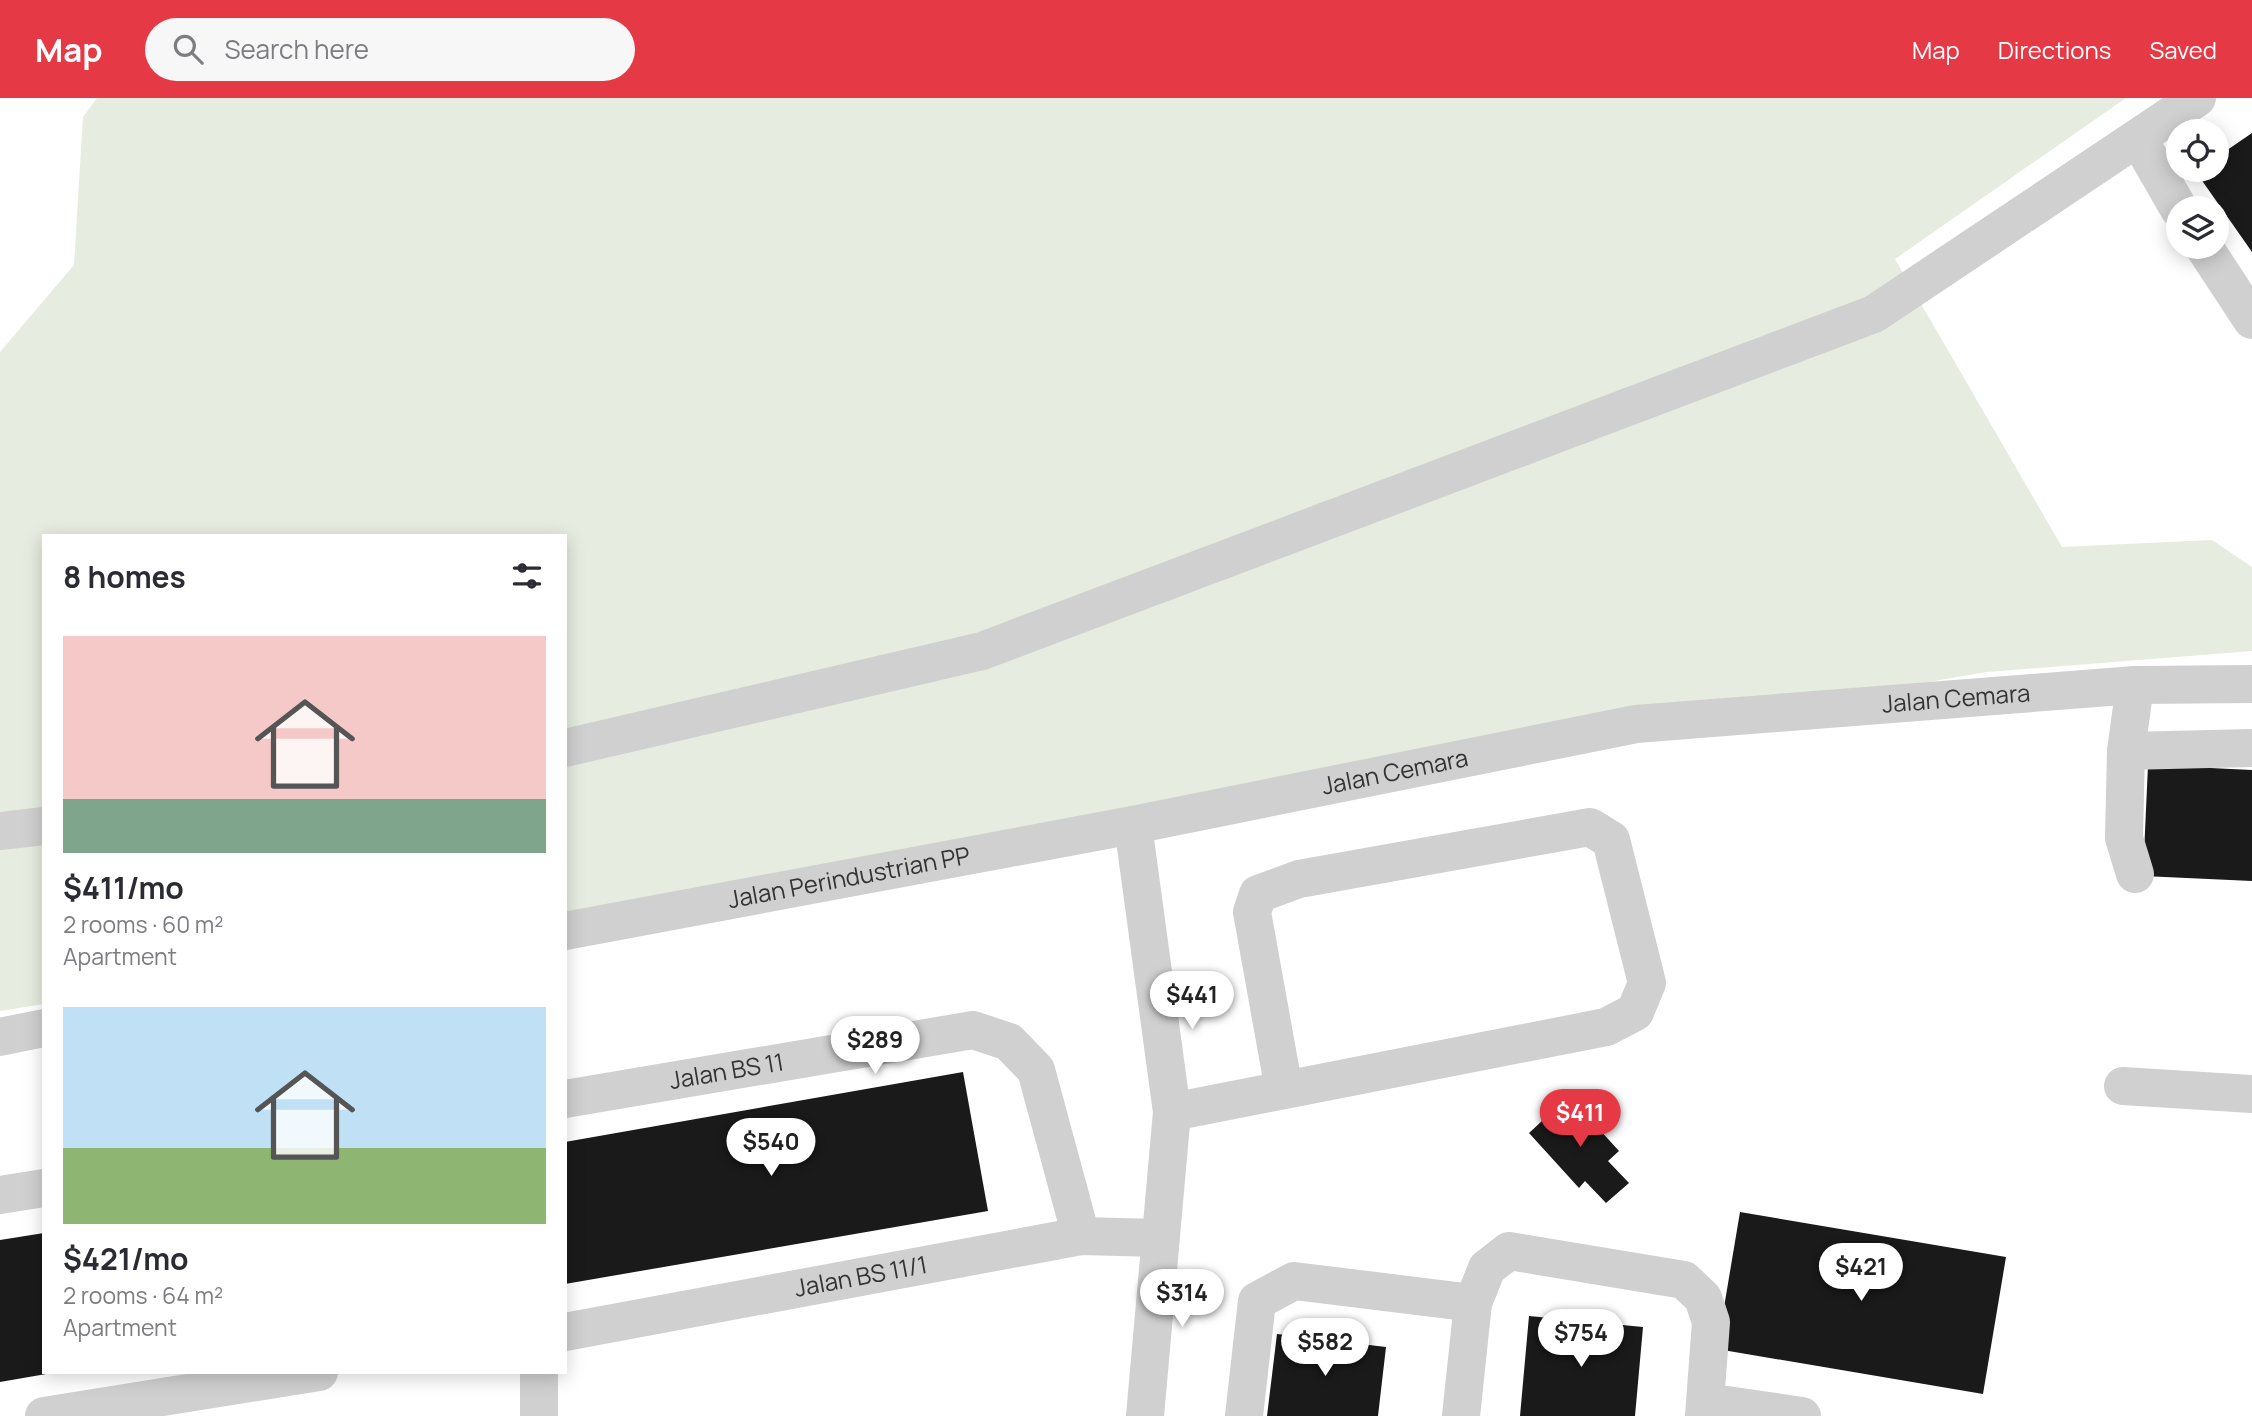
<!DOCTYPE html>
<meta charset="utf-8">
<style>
:root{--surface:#fff;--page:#f7f7f7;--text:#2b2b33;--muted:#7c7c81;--accent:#e63946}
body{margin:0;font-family:Manrope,sans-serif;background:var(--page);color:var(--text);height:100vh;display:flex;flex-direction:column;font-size:26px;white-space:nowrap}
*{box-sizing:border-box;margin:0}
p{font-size:23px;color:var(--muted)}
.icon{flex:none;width:38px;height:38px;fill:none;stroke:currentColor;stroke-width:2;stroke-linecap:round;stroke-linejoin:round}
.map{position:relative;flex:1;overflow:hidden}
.side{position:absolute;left:42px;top:436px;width:525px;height:840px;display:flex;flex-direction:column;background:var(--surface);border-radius:0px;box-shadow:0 4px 18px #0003}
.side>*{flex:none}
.controls{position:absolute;left:2166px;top:21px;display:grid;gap:14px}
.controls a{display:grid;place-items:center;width:63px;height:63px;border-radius:50%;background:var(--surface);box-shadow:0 4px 18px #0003;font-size:35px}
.price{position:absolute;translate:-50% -60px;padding:0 16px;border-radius:24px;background:#fff;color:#222;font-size:23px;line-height:46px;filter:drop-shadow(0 2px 4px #0008)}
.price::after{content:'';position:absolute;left:50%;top:42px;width:21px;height:16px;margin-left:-10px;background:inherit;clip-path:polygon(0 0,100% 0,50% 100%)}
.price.on{background:var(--accent);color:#fff}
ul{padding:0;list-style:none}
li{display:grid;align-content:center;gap:14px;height:371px;padding:0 21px}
li span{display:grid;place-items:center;height:217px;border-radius:0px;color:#555}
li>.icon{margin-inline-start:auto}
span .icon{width:126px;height:126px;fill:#fffc;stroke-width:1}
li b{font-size:30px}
h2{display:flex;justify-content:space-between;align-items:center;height:84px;padding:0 21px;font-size:30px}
header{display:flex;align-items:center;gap:42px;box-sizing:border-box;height:98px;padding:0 35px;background:var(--accent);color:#fff}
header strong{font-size:33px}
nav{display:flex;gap:38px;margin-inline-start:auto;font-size:24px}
.search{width:490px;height:63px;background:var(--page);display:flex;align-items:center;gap:18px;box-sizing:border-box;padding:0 24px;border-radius:38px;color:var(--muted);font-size:26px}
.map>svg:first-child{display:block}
</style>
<header>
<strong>Map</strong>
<div class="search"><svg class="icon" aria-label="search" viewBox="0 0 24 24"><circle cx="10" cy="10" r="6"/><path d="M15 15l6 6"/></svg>Search here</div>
<nav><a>Map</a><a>Directions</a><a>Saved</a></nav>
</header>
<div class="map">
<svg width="2252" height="1318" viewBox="0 0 2252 1318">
<rect width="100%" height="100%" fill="#fff"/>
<path fill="#e6ecdf" d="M97,0H2126L1895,161L2062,449L2212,442L2252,469V553L1987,574L565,817V438H44V906L0,913V254L74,167L83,19Z"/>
<path fill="#1a1a1a" d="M2252,35V154L2196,74L2199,72H2217V59Z
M2148,667L2252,672V783L2143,778Z
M963,974L988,1113L565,1186V1044Z
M1569,998L1619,1053L1608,1063L1629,1085L1606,1105L1585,1083L1579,1090L1529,1035Z
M1740,1114L2006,1159L1983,1296L1717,1251Z
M44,1135V1274L52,1275L0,1284V1142Z
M1529,1218L1643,1229L1635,1318H1520Z
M1277,1236L1386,1249L1378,1318H1267Z"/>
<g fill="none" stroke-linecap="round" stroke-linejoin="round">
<g stroke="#d0d0d0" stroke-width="38">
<path d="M2138,40L2179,111"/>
<path d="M2204,149L2252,222"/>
<path d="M565,650L982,553L1874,216L2197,0"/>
<path d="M2126,653L2252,650"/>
<path d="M1133,727L1172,1014L1145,1318"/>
<path d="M0,733L44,728"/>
<path d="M2135,776L2124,740L2126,653L2135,587"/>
<path id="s1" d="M565,833L1133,727L1636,626L2135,587L2252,586"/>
<path d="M0,939L44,930"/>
<path d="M2123,988L2252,996"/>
<path id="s2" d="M565,1001L973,932L1009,944L1036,972L1081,1138"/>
<path d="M1172,1014L1606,929L1635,914L1647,885L1611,742L1590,729L1299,781L1258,796L1252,814L1284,992"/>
<path d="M0,1097L44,1090"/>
<path id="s3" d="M565,1234L1081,1138L1159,1140"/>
<path d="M539,1274V1318"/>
<path d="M1706,1304L1802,1318"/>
<path d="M44,1318L319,1274"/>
<path d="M1244,1318L1257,1203L1294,1183L1473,1205L1487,1170L1509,1153L1684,1182L1703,1200L1711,1224L1704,1318"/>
<path d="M1461,1318L1473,1205"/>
</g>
</g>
<g text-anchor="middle" stroke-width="7" stroke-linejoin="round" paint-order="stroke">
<g font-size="24" fill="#333" stroke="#fff">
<text dy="8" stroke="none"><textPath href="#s1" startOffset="1412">Jalan Cemara</textPath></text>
<text dy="8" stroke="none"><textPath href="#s1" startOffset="845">Jalan Cemara</textPath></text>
<text dy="8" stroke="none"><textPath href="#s1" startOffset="289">Jalan Perindustrian PP</textPath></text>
<text dy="8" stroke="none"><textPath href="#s2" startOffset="164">Jalan BS 11</textPath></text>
<text dy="8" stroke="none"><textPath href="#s3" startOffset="301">Jalan BS 11/1</textPath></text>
</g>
</g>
</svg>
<div class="controls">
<a><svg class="icon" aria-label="locate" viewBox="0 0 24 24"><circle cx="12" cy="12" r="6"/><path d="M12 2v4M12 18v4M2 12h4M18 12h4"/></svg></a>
<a><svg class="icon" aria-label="layers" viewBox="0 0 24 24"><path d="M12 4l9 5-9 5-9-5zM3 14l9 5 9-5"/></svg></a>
</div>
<b class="price" style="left:1192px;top:933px">$441</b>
<b class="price" style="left:875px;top:978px">$289</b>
<b class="price on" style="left:1580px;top:1051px">$411</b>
<b class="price" style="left:771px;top:1080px">$540</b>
<b class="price" style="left:1861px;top:1205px">$421</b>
<b class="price" style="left:1182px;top:1231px">$314</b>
<b class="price" style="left:1581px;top:1271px">$754</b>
<b class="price" style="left:1325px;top:1280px">$582</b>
<section class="side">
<h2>8 homes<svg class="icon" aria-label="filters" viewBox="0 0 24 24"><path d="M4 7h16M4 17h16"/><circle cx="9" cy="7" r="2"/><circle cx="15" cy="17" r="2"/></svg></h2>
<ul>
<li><span style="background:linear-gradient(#f6c9c9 75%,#7fa58c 0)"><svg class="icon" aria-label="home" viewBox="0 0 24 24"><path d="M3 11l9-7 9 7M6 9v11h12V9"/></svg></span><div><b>$411/mo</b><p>2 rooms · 60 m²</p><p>Apartment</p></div></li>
<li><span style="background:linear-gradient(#bfe0f5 65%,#8fb573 0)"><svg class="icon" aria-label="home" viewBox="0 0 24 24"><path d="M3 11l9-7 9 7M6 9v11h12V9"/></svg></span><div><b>$421/mo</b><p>2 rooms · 64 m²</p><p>Apartment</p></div></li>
</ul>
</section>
</div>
